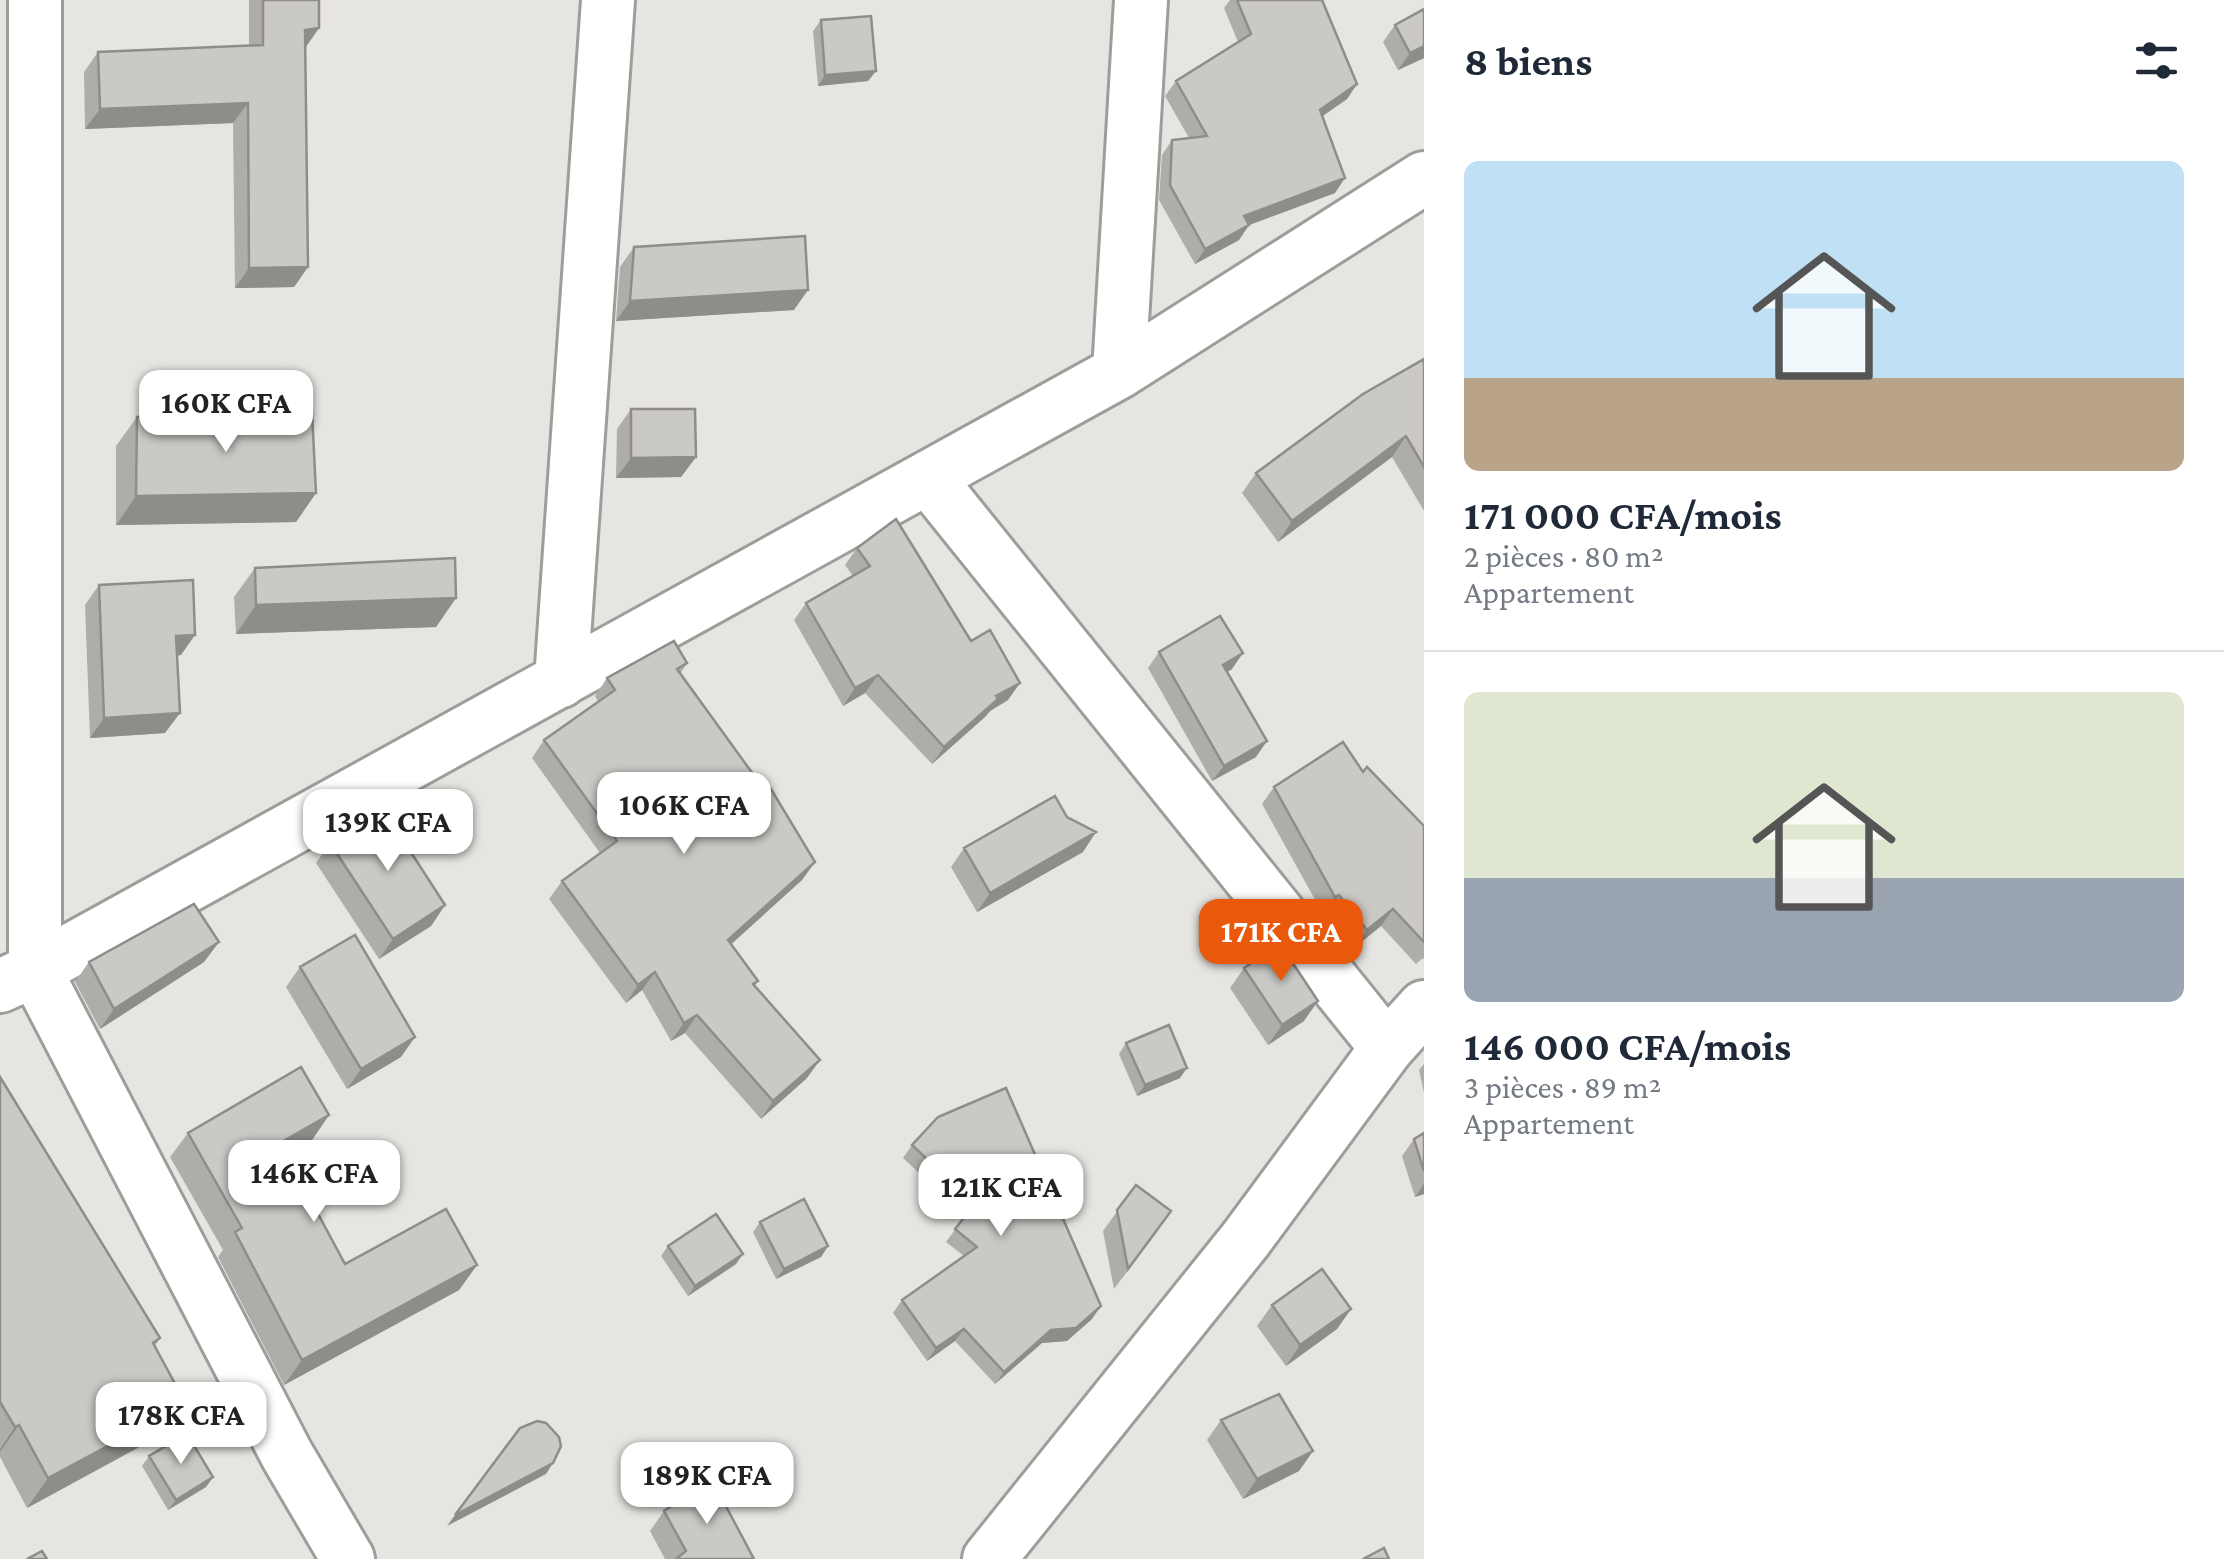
<!DOCTYPE html>
<html lang="fr">
<meta charset="utf-8">
<style>
:root{--surface:#fff;--page:#f2f2f3;--text:#1f2937;--muted:#747a83;--line:#e0e1e3;--accent:#ea580c}
body{margin:0;font-family:"Crimson Pro",serif;background:var(--page);color:var(--text);height:100vh;display:flex;flex-direction:column;font-size:38px;white-space:nowrap}
*{box-sizing:border-box;margin:0}
p{font-size:32px;color:var(--muted)}
.icon{flex:none;width:55px;height:55px;fill:none;stroke:currentColor;stroke-width:2;stroke-linecap:round;stroke-linejoin:round}
.map{position:relative;flex:1;overflow:hidden}
.side{display:flex;flex-direction:column;background:var(--surface);width:800px}
.side>*{flex:none}
.price{position:absolute;translate:-50% -85px;padding:0 22px;border-radius:20px;background:#fff;color:#222;font-size:32px;line-height:65px;filter:drop-shadow(0 2px 5px #0008)}
.price::after{content:'';position:absolute;left:50%;top:60px;width:30px;height:22px;margin-left:-15px;background:inherit;clip-path:polygon(0 0,100% 0,50% 100%)}
.price.current{background:var(--accent);color:#fff}
ul{padding:0;list-style:none}
li{display:grid;align-content:center;gap:20px;height:530px;padding:0 40px}
li+li{border-top:2px solid var(--line)}
li span{display:grid;place-items:center;height:310px;border-radius:15px;color:#555}
li>.icon{margin-inline-start:auto}
span .icon{width:180px;height:180px;fill:#fffc;stroke-width:1}
li b{font-size:42px}
h2{display:flex;justify-content:space-between;align-items:center;height:120px;padding:0 40px;font-size:42px}
main{display:flex;flex:1;min-height:0}
.map>svg:first-child{display:block}
</style>
<main>
<div class="map">
<svg width="1424" height="1559" viewBox="0 0 1424 1559">
<rect width="100%" height="100%" fill="#e7e5e1"/>
<g fill="none" stroke-linecap="round" stroke-linejoin="round">
<g stroke="#9f9d9a" stroke-width="58">
<path id="minor" d="M35,0V970L287,1455L348,1559
M1119,372L1141,0
M928,478L1387,1048
M561,681L608,0
M0,986L35,970L1119,372L1424,178
M989,1559L1246,1239L1387,1048L1424,1007"/>
</g>
<use href="#minor" stroke="#fff" stroke-width="52"/>
</g>
<path fill="#afada9" d="M249,0H319V28L305,48L308,267L294,287L235,288L233,123L85,129L84,72L98,52L249,46Z
M1230,0H1322L1357,84L1347,99L1322,116L1335,193L1249,225L1239,240L1195,264L1159,200L1162,155L1172,140L1189,138L1165,96L1176,81L1238,42L1224,8Z
M1424,9V58L1398,70L1383,42L1395,25Z
M821,20L876,71L868,81L818,86L813,31Z
M634,247L794,310L616,321L620,267Z
M1424,359V511L1392,457L1278,542L1242,493L1256,473Z
M631,409L696,457L681,477L616,478L617,429Z
M137,417L316,493L296,522L116,525V446Z
M857,548L1008,700L990,711L986,716L932,764L865,693L843,706L794,620L806,603L853,576L845,565Z
M255,568L456,598L436,627L236,634L234,597Z
M99,585L181,655L177,656L165,733L90,738L85,605Z
M1159,652L1232,669L1227,672L1256,757L1212,781L1148,668Z
M687,663L680,674L815,862L802,880L731,944L758,981L755,986L807,1078L761,1119L685,1033L671,1041L642,990L626,1003L549,899L562,881L600,853L532,758L544,740L598,701L595,696L607,678Z
M1363,772L1424,826V960L1423,958L1416,964L1381,926L1355,947L1327,912L1323,914L1262,804L1274,787Z
M330,843L445,905L431,926L379,959L316,863Z
M964,848L1083,852L977,912L951,867Z
M219,942L204,962L100,1029L75,982L89,962Z
M300,967L401,1057L347,1089L286,987Z
M1244,968L1304,1021L1268,1045L1230,988Z
M1126,1043L1180,1078L1137,1096L1119,1054Z
M1424,1064V1093L1419,1070Z
M0,1077L160,1338L155,1346L165,1433L27,1508L0,1457Z
M329,1115L312,1140L286,1155L345,1264L477,1265L459,1290L284,1385L218,1257L223,1250L170,1157L188,1133Z
M938,1117L1092,1319L1067,1341L1042,1343L995,1384L955,1341L927,1361L893,1313L902,1300L964,1256L946,1242L965,1216L903,1158L912,1145Z
M1424,1133V1194L1415,1197L1402,1156L1414,1139Z
M1136,1185L1157,1232L1114,1289L1103,1231Z
M760,1222L828,1246L821,1257L776,1279L753,1232Z
M668,1246L736,1264L688,1296L661,1256Z
M1272,1305L1351,1309L1337,1329L1286,1366L1257,1326Z
M1221,1420L1313,1451L1299,1471L1243,1499L1207,1440Z
M149,1456L213,1477L206,1487L168,1510L142,1466Z
M664,1511L754,1559H665L650,1531Z"/>
<path fill="#8e8d8a" d="M319,28L305,48V30Z
M1424,46V58L1398,70L1410,53Z
M876,71L868,81L818,86L825,75Z
M1357,84L1347,99L1310,125L1320,110Z
M248,103L233,123L85,129L100,109Z
M1345,178L1335,193L1249,225L1239,240L1195,264L1205,249L1244,216Z
M308,267L294,287L235,288L249,268Z
M808,290L794,310L616,321L630,301Z
M1406,436L1392,457L1278,542L1292,521Z
M696,457L681,477L616,478L631,458Z
M316,493L296,522L116,525L136,496Z
M456,598L436,627L236,634L256,605Z
M195,635L181,655L161,656L176,636Z
M1243,653L1232,669L1212,681L1223,665Z
M878,675L865,693L843,706L855,688Z
M1020,683L1008,700L990,711L986,716L932,764L944,747L996,696Z
M180,713L165,733L90,738L104,718Z
M1267,741L1256,757L1212,781L1224,766Z
M1096,832L1083,852L977,912L990,893Z
M815,862L802,880L716,958L728,940Z
M1339,895L1327,912L1323,914L1335,897Z
M445,905L431,926L379,959L393,939Z
M1393,909L1381,926L1355,947L1367,930Z
M219,942L204,962L100,1029L114,1009Z
M655,972L642,990L626,1003L638,985Z
M1318,1001L1304,1021L1268,1045L1282,1025Z
M697,1015L685,1033L671,1041L684,1023Z
M415,1037L401,1057L347,1089L361,1069Z
M820,1060L807,1078L761,1119L773,1101Z
M1187,1068L1180,1078L1137,1096L1145,1085Z
M329,1115L312,1140L262,1168L280,1143Z
M1424,1184V1194L1415,1197Z
M828,1246L821,1257L776,1279L784,1269Z
M743,1254L736,1264L688,1296L695,1286Z
M477,1265L459,1290L284,1385L302,1360Z
M1101,1306L1092,1319L1067,1341L1042,1343L995,1384L1004,1372L1051,1330Z
M1351,1309L1337,1329L1286,1366L1300,1345Z
M964,1329L955,1341L927,1361L936,1348Z
M186,1404L165,1433L27,1508L48,1478Z
M19,1425L0,1452V1449L15,1427Z
M1313,1451L1299,1471L1243,1499L1257,1479Z
M553,1463L546,1474L447,1526L455,1515Z
M213,1477L206,1487L168,1510L176,1500Z"/>
<path fill="#cbc9c5" stroke="#8e8d8a" stroke-width="2.5" d="M263,0H319V28L305,30L308,267L249,268L248,103L100,109L98,52L263,45Z
M1237,0H1322L1357,84L1320,110L1345,178L1244,216L1249,225L1205,249L1170,185L1172,140L1207,136L1176,81L1251,34Z
M1424,9V46L1410,53L1395,25Z
M871,16L876,71L825,75L821,20Z
M805,236L808,290L630,301L634,247Z
M1424,359V467L1406,436L1292,521L1256,473L1363,394Z
M631,409H695L696,457L631,458Z
M312,412L316,493L136,496L137,417Z
M896,519L971,641L990,630L1020,683L996,696L998,699L944,747L878,675L855,688L806,603L870,566L857,548Z
M455,558L456,598L256,605L255,568Z
M193,580L195,635L176,636L180,713L104,718L99,585Z
M1220,616L1243,653L1223,665L1267,741L1224,766L1159,652Z
M674,641L687,663L677,669L766,792L771,789L815,862L728,940L758,981L753,984L820,1060L773,1101L697,1015L684,1023L655,972L638,985L562,881L617,841L544,740L615,690L607,678Z
M1343,742L1363,772L1367,767L1424,826V942L1393,909L1367,930L1339,895L1335,897L1274,787Z
M1055,796L1067,817L1096,832L990,893L964,848Z
M383,809L445,905L393,939L330,843Z
M194,904L219,942L114,1009L89,962Z
M355,935L415,1037L361,1069L300,967Z
M1280,944L1318,1001L1282,1025L1244,968Z
M1169,1025L1187,1068L1145,1085L1126,1043Z
M301,1067L329,1115L280,1143L345,1264L446,1209L477,1265L302,1360L235,1232L242,1228L188,1133Z
M0,1077L160,1338L153,1343L186,1404L48,1478L19,1425L15,1427L0,1402Z
M1006,1088L1101,1306L1076,1328L1051,1330L1004,1372L964,1329L936,1348L902,1300L977,1247L955,1229L975,1204L912,1145L938,1117Z
M1424,1133V1171L1414,1139Z
M1136,1185L1171,1211L1128,1269L1117,1210Z
M804,1199L828,1246L784,1269L760,1222Z
M716,1214L743,1254L695,1286L668,1246Z
M1322,1269L1351,1309L1300,1345L1272,1305Z
M1279,1394L1313,1451L1257,1479L1221,1420Z
M537,1421L546,1423L559,1437L561,1446L553,1463L455,1515L520,1428Z
M187,1434L213,1477L176,1500L149,1456Z
M712,1480L754,1559H676L686,1551L664,1511Z
M1384,1548L1389,1559H1363Z
M42,1551L47,1559H27Z"/>
</svg>
<b class="price" style="left:226px;top:455px">160K CFA</b>
<b class="price" style="left:684px;top:857px">106K CFA</b>
<b class="price" style="left:388px;top:874px">139K CFA</b>
<b class="price current" style="left:1281px;top:984px">171K CFA</b>
<b class="price" style="left:314px;top:1225px">146K CFA</b>
<b class="price" style="left:1001px;top:1239px">121K CFA</b>
<b class="price" style="left:181px;top:1467px">178K CFA</b>
<b class="price" style="left:707px;top:1527px">189K CFA</b>
</div>
<section class="side">
<h2>8 biens<svg class="icon" aria-label="filters" viewBox="0 0 24 24"><path d="M4 7h16M4 17h16"/><circle cx="9" cy="7" r="2"/><circle cx="15" cy="17" r="2"/></svg></h2>
<ul>
<li><span style="background:linear-gradient(#bfe0f5 70%,#b9a48a 0)"><svg class="icon" aria-label="home" viewBox="0 0 24 24"><path d="M3 11l9-7 9 7M6 9v11h12V9"/></svg></span><div><b>171 000 CFA/mois</b><p>2 pièces · 80 m²</p><p>Appartement</p></div></li>
<li><span style="background:linear-gradient(#dfe7d0 60%,#9aa5b1 0)"><svg class="icon" aria-label="home" viewBox="0 0 24 24"><path d="M3 11l9-7 9 7M6 9v11h12V9"/></svg></span><div><b>146 000 CFA/mois</b><p>3 pièces · 89 m²</p><p>Appartement</p></div></li>
</ul>
</section>
</main>
